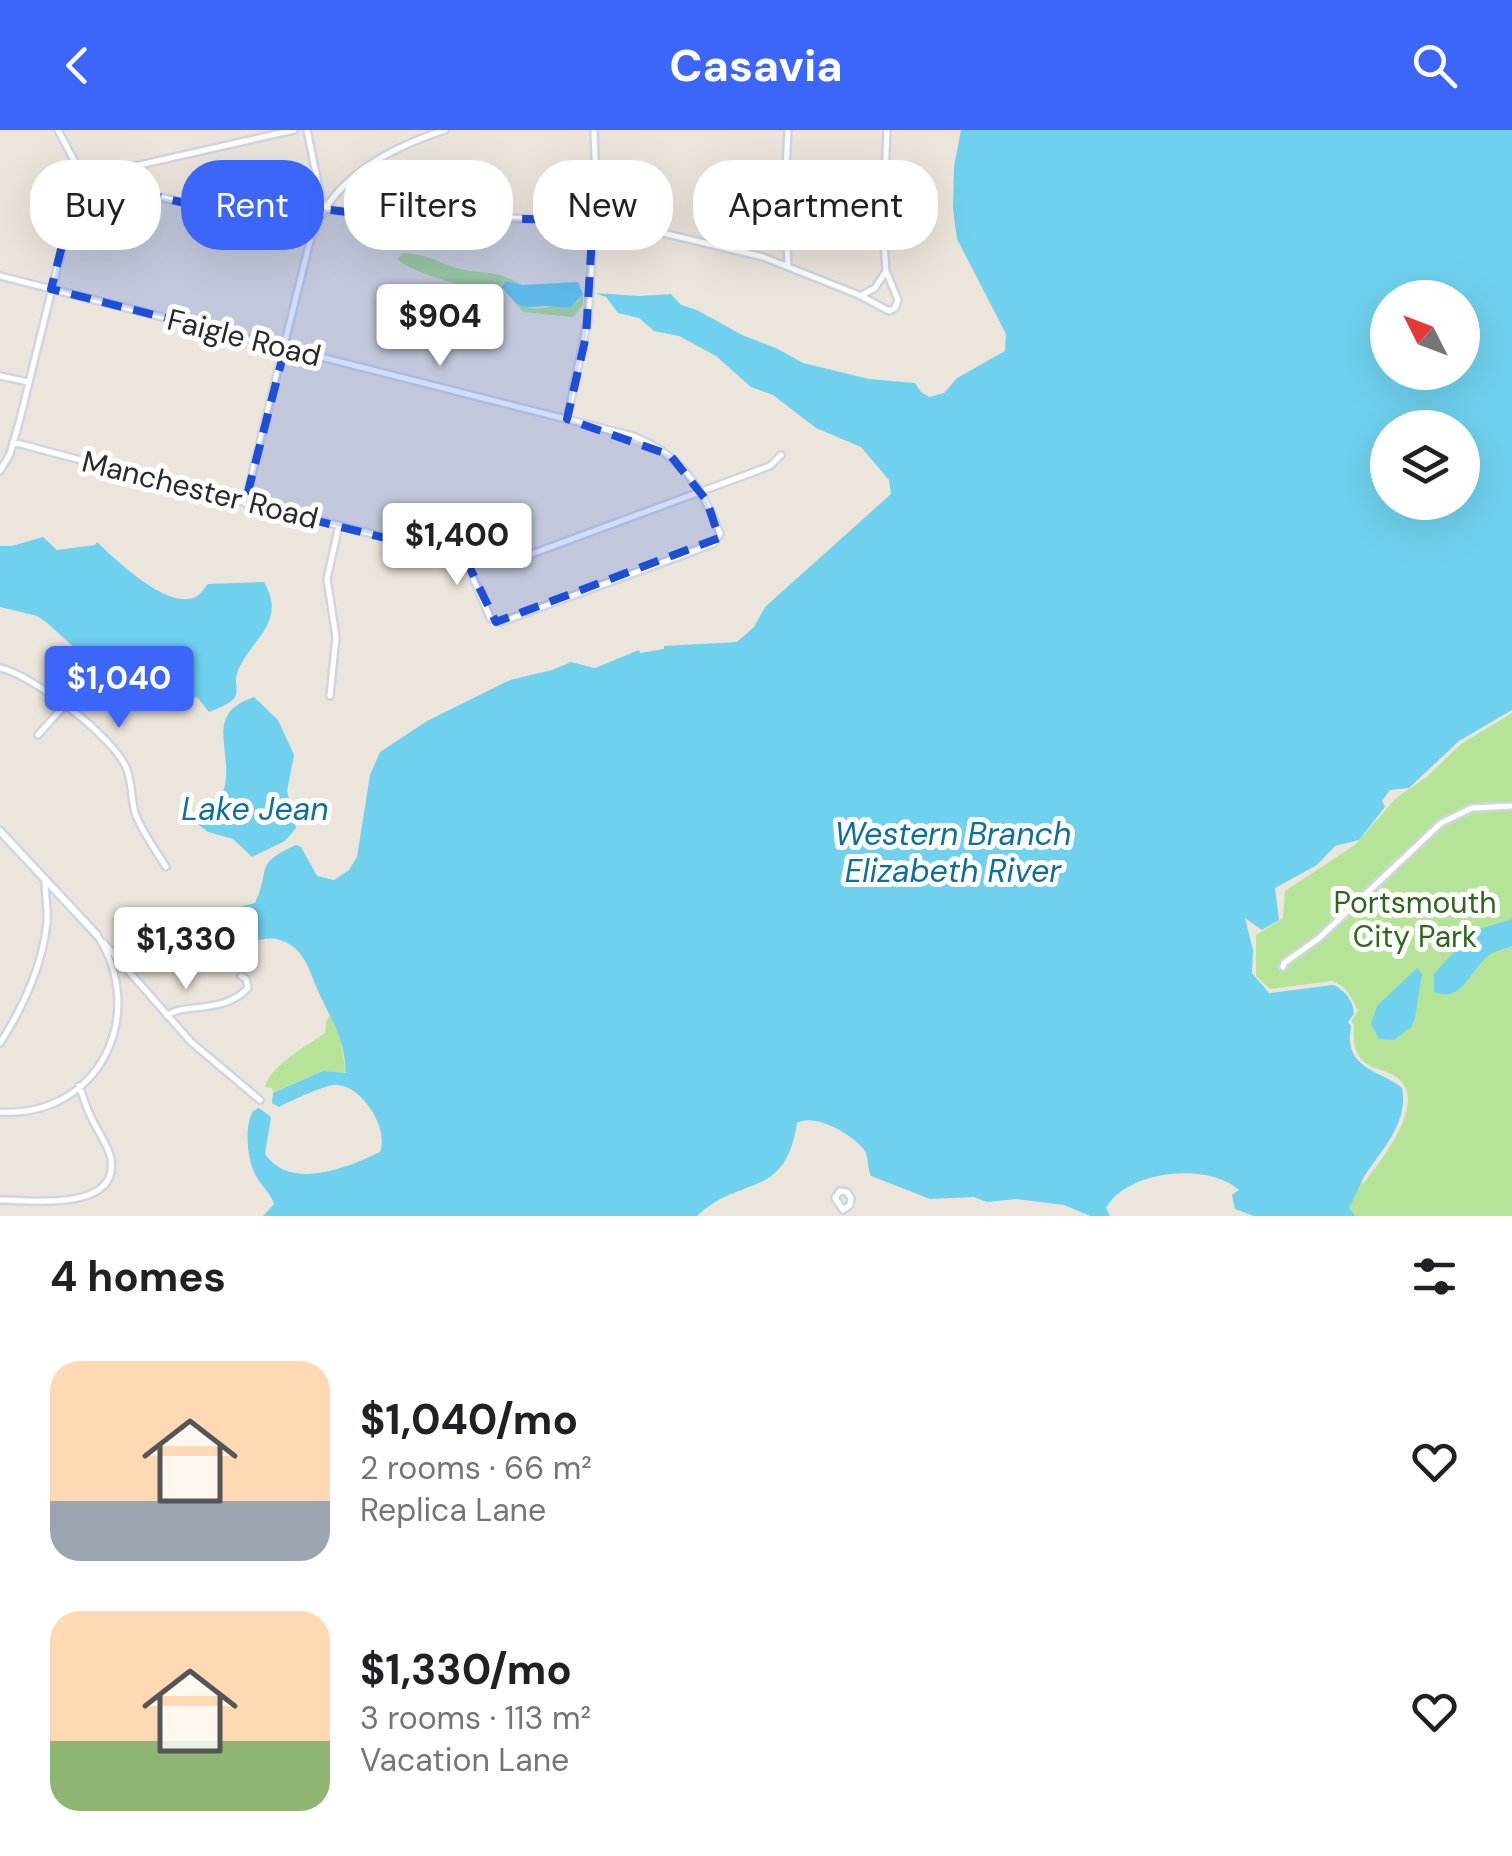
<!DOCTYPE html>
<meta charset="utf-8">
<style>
:root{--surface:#fff;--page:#f6f6f6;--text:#202124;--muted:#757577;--accent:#3c66fa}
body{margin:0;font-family:"DM Sans",sans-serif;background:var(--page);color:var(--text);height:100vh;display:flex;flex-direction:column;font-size:38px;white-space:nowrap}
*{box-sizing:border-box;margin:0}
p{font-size:32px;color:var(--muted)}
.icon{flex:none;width:55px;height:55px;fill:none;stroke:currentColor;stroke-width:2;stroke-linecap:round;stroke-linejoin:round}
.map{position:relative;height:1086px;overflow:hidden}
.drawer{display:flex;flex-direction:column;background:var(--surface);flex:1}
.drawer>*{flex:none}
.banner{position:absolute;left:30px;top:30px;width:1000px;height:90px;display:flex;gap:20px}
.needle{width:65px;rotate:312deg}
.fabs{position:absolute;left:1370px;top:150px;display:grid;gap:20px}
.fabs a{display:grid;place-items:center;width:110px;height:110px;border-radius:50%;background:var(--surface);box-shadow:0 10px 40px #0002;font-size:50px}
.price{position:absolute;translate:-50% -85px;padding:0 22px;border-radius:10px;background:#fff;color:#222;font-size:32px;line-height:65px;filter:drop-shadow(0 2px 5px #0008)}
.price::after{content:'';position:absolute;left:50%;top:60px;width:30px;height:22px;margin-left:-15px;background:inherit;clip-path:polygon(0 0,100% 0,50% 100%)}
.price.selected{background:var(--accent);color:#fff}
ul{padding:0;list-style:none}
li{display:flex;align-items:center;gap:30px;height:250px;padding:0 50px}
li span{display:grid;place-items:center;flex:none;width:280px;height:200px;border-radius:30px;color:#555}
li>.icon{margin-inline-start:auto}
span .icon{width:120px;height:120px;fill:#fffc;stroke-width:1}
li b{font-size:42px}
h2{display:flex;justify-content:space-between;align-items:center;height:120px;padding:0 50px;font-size:42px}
.tag{padding:0 35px;border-radius:40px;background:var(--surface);box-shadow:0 10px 40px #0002;font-size:35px;line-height:90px}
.tag.selected{background:var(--accent);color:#fff}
header{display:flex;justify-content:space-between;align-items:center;height:130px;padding:0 50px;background:var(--accent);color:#fff;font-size:45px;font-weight:700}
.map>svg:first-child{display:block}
</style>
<header><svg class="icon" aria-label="back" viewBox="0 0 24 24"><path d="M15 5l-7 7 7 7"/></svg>Casavia<svg class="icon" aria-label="search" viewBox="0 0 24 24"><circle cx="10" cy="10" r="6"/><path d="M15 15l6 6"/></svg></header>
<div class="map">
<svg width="1512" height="1086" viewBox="0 0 1512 1086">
<rect width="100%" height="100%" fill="#ece5dc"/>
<path fill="#b5e398" d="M403,123C422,124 433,129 450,136C477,146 494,137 522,155L505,151L502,155C525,190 541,177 577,172L583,164V175L573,187L523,182L503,159C480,162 414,145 397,129Z
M1512,583V1086H1355L1349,1077L1361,1051L1364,1053C1379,1033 1421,981 1404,955C1389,931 1349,949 1354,895L1351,891L1358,881C1351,867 1348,857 1332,851L1270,859L1256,846V805L1283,788L1285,761L1355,715L1396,668L1428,646L1461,614Z
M331,883L339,900L346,943L323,941L273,963L272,958L265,957C269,937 308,915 325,903L326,892Z"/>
<path fill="#6fd1ee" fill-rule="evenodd" d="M961,0H1512V580L1459,611L1409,658L1390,660L1382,671L1385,677L1359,710L1335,716L1317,735L1275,758L1279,790L1262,800L1245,788L1253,820L1252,843L1269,863L1333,855C1344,859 1354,871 1354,884L1348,892L1351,896C1351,902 1349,907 1350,912C1353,941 1386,943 1402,958C1409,994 1381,1020 1364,1047C1358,1057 1356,1067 1349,1077L1355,1086H1254L1235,1079L1232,1065L1239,1060C1208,1032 1127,1040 1106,1078L1110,1086H1090L1064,1075L1016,1069L987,1072L974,1067L930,1069L871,1046C868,1039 868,1029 866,1023C857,1006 814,982 797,993C785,1071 741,1044 697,1086H263L274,1074C270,1062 261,1056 256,1046C247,1030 244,996 253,981L259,978L271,987L265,1024C290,1061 347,1038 380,1022C389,999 363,957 338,955C328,953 291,971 279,977L272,973L273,963L323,941L346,943C344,903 330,890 316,856C308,837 303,817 280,810C263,804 243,819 227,813C218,810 209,801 200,797L201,787L255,773C272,738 252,735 296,715L301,717L317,746L334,750L349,740L357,727L370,645L380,622L427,591L510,550L552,540L571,532L595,538L639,520L640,523L664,519V516L737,512L754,497L765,477L891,364L889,350L861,317L816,298L773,265L751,257L716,226L679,206L654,201L639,188L618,183L606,167L595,163L639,166L671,164L681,175L697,180L742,205L776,218L803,233L869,249L915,253L921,262L929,267L944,263L957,248L1005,221L1006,204L957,109L953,79L954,37ZM1388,168H1462V242H1388ZM1388,298H1462V372H1388Z
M505,151L522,155L578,152L583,164L571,177C563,178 553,176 545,176C517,178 521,179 502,157Z
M43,407L57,420L95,415L97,412C115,429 170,483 197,466C202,463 204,458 208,454L264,452C286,490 256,506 240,536C227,560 254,566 209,582L197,567L158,578L131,569L46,492L37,486L0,477V416H12Z
M254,567L278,590L294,625L287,661L296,698L285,711L252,727L233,709L208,702L199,695C208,683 222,670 225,655C232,617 204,584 254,567Z
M1512,789V816C1505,819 1496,820 1489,825C1470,839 1463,874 1434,862V844L1473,801Z
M1417,838L1422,844L1415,888L1411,897L1394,910L1379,909L1371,894L1377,876Z"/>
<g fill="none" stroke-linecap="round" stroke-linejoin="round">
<g stroke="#d1d5e3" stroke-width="10">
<path id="minor" d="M307,0L323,77
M788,0L785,59L788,137
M82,48L294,0
M79,49L230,83L302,76L384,87L580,89L621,93L763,127L859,165L889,181L895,178L898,170L886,141
M0,146L633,306C680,324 703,359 720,404L713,414L501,492L490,488L465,428
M862,165L875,158L886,141L883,97L887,0
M0,246L28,252
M567,289L588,188L596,56L594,0
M13,312L167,353L491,433L526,426L770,336L781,325
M0,341L10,324L19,293L79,49L77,36L58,0
M245,373L311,107C332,48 389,18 445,0
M0,538C33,545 112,606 126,637C132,651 131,668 135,683C142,702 155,719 166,737
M330,566L336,507L327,449L339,395
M38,605L64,576
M104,813L191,912L260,970
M1283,837L1284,833L1318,809L1441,693L1472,678L1512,676
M167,886C182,872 223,885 248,858L246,849L241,846
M0,913C23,878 43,834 47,792C48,778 45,765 45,751
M0,982C99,988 149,884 97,805
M840,1061L847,1062L851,1068L850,1075L843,1080L835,1068Z
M0,1070C31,1070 119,1082 111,1029C108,1015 100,1005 94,993C87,981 84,968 79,956"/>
</g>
<g stroke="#d1d5e3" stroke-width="11">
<path id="tertiary" d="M0,701L97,805"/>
</g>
<use href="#minor" stroke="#fff" stroke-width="5"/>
<use href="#tertiary" stroke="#fff" stroke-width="6"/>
</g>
<path fill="#1d4ed8" fill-opacity="0.2" stroke="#1d4ed8" stroke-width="8" stroke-dasharray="20 12" stroke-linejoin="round" d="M79,49L230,83L302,76L384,87L593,90L586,206L567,289L670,325L707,371L719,408L496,492L465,428L245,373L285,218L51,159Z"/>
<g text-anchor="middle" stroke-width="10" stroke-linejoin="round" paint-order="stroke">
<g font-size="30" fill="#2a2a2a" stroke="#fff">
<text transform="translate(244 208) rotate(14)" y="10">Faigle Road</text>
<text transform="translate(200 360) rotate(14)" y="10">Manchester Road</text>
</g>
<g font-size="30" fill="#2d671a" stroke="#fff">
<text x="1415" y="783">Portsmouth<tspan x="1415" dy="34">City Park</tspan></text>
</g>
<g font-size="32" font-style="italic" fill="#0d709b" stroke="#fff">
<text x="255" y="690">Lake Jean</text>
<text x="953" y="715">Western Branch<tspan x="953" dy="37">Elizabeth River</tspan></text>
</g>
</g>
</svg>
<div class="fabs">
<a><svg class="needle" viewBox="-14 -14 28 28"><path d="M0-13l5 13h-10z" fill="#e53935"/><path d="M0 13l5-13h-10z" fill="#757577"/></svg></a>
<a><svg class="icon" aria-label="layers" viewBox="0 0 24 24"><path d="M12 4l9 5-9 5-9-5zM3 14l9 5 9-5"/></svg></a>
</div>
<b class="price" style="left:440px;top:239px">$904</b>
<b class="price" style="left:457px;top:458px">$1,400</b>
<b class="price selected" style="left:119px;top:601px">$1,040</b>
<b class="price" style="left:186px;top:862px">$1,330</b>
<div class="banner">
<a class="tag">Buy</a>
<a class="tag selected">Rent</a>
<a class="tag">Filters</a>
<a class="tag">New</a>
<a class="tag">Apartment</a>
</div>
</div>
<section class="drawer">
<h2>4 homes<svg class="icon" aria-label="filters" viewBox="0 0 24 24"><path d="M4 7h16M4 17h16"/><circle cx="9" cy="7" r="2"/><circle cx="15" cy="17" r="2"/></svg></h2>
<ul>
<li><span style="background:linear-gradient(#ffd9b3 70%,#9aa5b1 0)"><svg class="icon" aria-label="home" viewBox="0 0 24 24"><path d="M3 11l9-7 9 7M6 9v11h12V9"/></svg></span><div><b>$1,040/mo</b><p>2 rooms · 66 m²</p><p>Replica Lane</p></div><svg class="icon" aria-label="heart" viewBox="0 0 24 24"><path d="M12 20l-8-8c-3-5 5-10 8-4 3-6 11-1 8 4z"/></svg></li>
<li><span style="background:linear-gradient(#ffd9b3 65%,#8fb573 0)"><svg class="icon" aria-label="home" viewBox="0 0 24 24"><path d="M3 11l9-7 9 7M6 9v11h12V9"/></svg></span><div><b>$1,330/mo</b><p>3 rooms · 113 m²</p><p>Vacation Lane</p></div><svg class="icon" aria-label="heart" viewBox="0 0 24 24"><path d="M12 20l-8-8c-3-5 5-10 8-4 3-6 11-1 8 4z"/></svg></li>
</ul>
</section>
